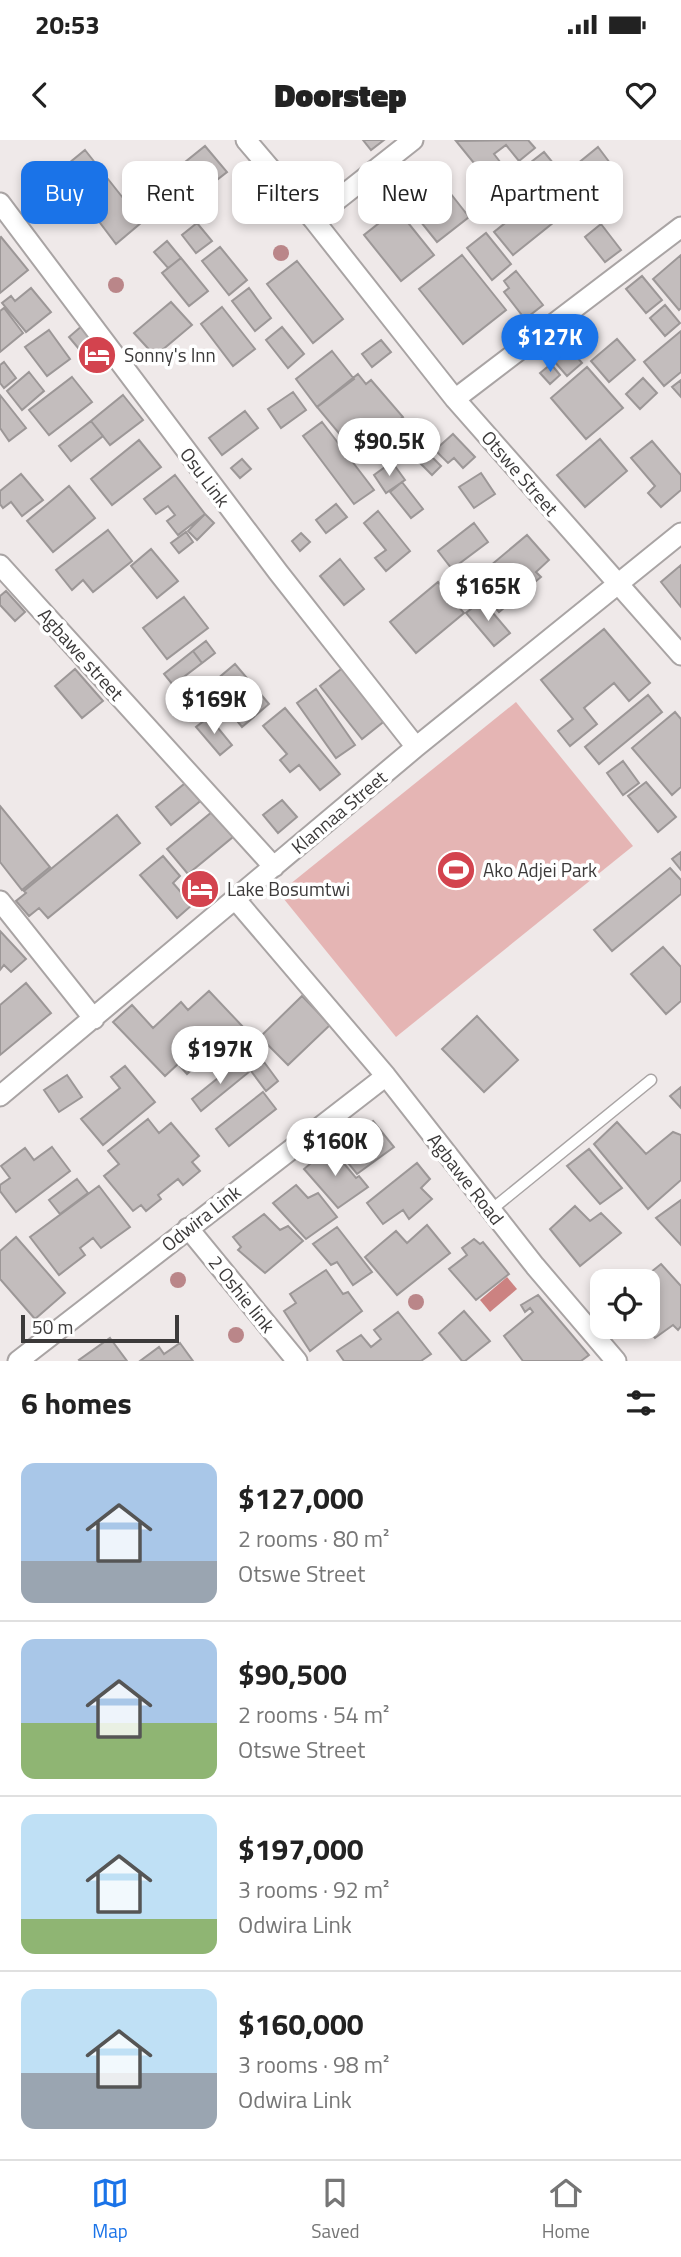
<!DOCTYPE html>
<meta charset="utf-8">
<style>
:root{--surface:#fff;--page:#f6f6f6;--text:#222;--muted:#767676;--line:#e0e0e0;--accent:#1a73e8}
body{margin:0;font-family:"Titillium Web",sans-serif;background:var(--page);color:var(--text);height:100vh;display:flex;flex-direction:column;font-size:26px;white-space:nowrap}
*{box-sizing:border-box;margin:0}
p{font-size:23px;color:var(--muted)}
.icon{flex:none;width:38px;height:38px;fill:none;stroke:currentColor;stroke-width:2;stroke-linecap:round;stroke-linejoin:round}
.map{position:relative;height:1221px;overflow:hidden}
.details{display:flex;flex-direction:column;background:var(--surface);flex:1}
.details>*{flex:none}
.banner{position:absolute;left:21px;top:21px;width:640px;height:63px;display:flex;gap:14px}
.tools{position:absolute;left:590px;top:1129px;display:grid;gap:14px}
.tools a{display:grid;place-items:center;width:70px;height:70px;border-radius:14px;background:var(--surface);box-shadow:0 4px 10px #0003;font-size:35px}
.scale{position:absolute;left:21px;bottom:18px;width:158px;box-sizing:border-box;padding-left:7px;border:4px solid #3c3a3a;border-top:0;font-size:19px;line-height:24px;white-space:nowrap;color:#3c3a3a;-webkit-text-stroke:5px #fff;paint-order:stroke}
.price{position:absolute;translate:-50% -60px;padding:0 16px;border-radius:24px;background:#fff;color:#222;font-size:23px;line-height:46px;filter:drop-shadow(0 2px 4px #0008)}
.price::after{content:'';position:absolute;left:50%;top:42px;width:21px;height:16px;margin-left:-10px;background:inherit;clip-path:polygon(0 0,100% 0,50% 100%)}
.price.active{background:var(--accent);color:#fff}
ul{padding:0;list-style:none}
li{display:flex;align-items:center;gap:21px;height:175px;padding:0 21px}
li+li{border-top:2px solid var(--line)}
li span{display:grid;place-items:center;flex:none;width:196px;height:140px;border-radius:14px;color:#555}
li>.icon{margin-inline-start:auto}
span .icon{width:84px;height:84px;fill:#fffc;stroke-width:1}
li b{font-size:30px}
h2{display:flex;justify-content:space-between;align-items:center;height:84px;padding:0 21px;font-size:30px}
.chip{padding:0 24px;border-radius:14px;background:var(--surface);box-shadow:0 4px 10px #0003;font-size:24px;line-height:63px}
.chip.active{background:var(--accent);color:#fff}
.status{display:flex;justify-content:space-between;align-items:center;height:49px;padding:0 35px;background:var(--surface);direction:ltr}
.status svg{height:19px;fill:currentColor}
header{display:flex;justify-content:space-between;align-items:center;height:91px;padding:0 21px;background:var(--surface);font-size:32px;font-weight:800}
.dock{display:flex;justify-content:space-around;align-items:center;height:98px;border-top:2px solid var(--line);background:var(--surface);font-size:19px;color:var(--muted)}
.dock a{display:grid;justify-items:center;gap:4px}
.dock .active{color:var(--accent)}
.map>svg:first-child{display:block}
</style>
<div class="status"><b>20:53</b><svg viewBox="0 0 49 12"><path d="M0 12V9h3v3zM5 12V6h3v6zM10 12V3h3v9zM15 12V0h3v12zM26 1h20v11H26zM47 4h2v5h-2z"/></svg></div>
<header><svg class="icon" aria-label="back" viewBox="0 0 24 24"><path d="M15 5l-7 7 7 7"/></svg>Doorstep<svg class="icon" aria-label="heart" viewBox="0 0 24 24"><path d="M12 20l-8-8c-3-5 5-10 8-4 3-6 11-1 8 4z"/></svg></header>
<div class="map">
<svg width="681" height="1221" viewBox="0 0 681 1221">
<rect width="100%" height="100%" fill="#efe9e9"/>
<path fill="#e5b5b4" d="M516,562L633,706L396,897L279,753Z"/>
<path fill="#cc8281" d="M507,1137L517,1149L490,1172L480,1160Z"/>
<path fill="#c3bdbd" stroke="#9c9797" stroke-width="2" d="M363,0H384L371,10Z
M528,0L535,8L519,21L506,5L494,14L507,31L491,44L456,1Z
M205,6L227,32L195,57L174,31Z
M598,7L613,27L587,48L571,29Z
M85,10L142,82L116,104L79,55L50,80L30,55Z
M544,12L558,29L539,44L526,26Z
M436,35L469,77L437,102L404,61Z
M550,47L569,70L513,115L494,92Z
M397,69L434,115L401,141L364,95Z
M197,83L212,101L196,113L182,95Z
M601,84L621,110L605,122L585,97Z
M486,93L511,124L492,140L467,108Z
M1,97L28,130L0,153V98Z
M167,101L181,118L168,128L154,112Z
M220,107L247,140L229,155L202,121Z
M462,115L506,170L463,204L419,149Z
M681,115V168L679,170L653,139Z
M181,118L208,151L189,166L162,133Z
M297,121L343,179L313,203L267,144Z
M516,131L543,165L525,179L504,152L509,148L504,141Z
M642,136L662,160L646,173L626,149Z
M31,148L51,172L26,192L2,163L11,156L15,161Z
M249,148L271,178L255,191L232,161Z
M171,162L192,185L155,216L134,193Z
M665,165L680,183L665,196L650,178Z
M222,167L255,209L233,226L201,184Z
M4,168L23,193L0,212V171Z
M585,179L595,191L579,205L569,193Z
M83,185L93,197L79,209L69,197Z
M282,187L304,214L288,228L266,200Z
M49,190L70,219L47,236L25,207Z
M681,191V232L664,246L644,222Z
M617,199L635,220L609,242L591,221Z
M381,200L391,212L372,227L362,214Z
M99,207L110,220L94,233L83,220Z
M569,208L582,223L567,236L554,221Z
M332,211L354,239L317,267L296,239Z
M4,222L16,238L4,248L0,243V225Z
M551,224L560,235L550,244L540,233Z
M587,227L623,268L586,299L551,258Z
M29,232L44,251L22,270L7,251Z
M358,234L366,244L371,240L403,277L389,288L395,295L363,322L317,267Z
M72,237L92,262L49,295L29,270Z
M643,238L657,253L640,269L626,254Z
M681,240V257L672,247Z
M293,252L306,270L281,288L268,269Z
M0,255L26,288L9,301L0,288Z
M123,255L143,280L110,305L91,281Z
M245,271L258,288L222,315L209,298Z
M91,281L103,296L71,321L59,306Z
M322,282L374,350L354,364L303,296Z
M453,294L475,317L463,328L454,318L448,323L435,310Z
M600,299L627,331L585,367L557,335Z
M139,300L161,327L112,365L91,339Z
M415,300L441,326L432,335L406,309Z
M652,301L681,335V350L661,367L648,353L655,346L631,318Z
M242,319L251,329L240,338L231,328Z
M392,322L405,340L386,353L374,335Z
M481,333L495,354L474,368L459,347Z
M21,334L43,360L22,376L11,362L3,368L0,364V351Z
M175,335L205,374L178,395L167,381L175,375L168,366L156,374L144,359Z
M402,342L423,369L411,378L390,352Z
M69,346L95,378L53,412L27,381Z
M336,364L347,377L326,393L316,380Z
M378,371L410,411L386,431L375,418L386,410L364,383Z
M205,374L214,383L197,400L188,391Z
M474,383L488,402L452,429L438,411Z
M108,390L132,421L93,452L83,440L72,450L56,430Z
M186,392L193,402L179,413L171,403Z
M301,393L310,402L300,411L292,401Z
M527,395L549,420L536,432L541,437L499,472L472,441Z
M151,409L178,441L157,458L131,426Z
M340,419L364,449L344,465L320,436Z
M681,425V467L661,442Z
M438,442L464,473L416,513L390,482Z
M6,451L25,472L15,481L0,465V456Z
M184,457L208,488L167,519L143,488Z
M482,460L510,493L494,506L466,473Z
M604,489L650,543L629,561L614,543L584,568L597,584L570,606L558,591L573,579L541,540Z
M206,501L215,513L202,523L193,511Z
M193,511L202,523L173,545L164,534Z
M235,524L269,564L242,587L209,546Z
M345,526L387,579L362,599L320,546Z
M75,529L103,561L82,578L55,546Z
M316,549L355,605L336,618L297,563Z
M648,555L662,572L599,624L585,607Z
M285,568L340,634L320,650L299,625L290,632L280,620L287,614L263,586Z
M675,572L681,579V647L672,655L632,608Z
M209,577L232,605L220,615L196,587Z
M623,621L639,643L623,655L607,633Z
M189,640L204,658L171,685L156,667Z
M646,642L676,677L658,692L628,656Z
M282,660L297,677L278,693L263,675Z
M0,666L50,727L22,750L0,722Z
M218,667L239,692L188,734L167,709Z
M117,675L140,703L48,778L39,768L29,776L16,761L26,753L24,751Z
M681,712V730L672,719Z
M163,716L180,736L173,743L192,765L177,778L140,735Z
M670,728L681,740V754L612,811L594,790Z
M0,791L26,819L11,832L4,825L0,830Z
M663,807L681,827V861L666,874L631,834Z
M26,843L51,873L0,915V865Z
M209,851L245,889L208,924L203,919L187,934L178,924L165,936L113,882L132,865L153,888L181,862L188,870Z
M302,856L330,885L288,925L260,897Z
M477,876L518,920L484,952L442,909Z
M239,921L249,932L201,971L192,959Z
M264,922L278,941L266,951L251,931Z
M125,926L155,962L103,1005L81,979L120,948L111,937Z
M67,935L82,957L59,972L44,950Z
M681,947V968L670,956Z
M263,952L276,969L229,1006L216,989Z
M148,979L159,993L171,983L199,1016L192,1022L200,1031L183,1045L178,1039L158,1055L161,1059L146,1071L141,1065L133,1071L104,1036L119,1024L108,1011Z
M373,981L394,1007L357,1034L336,1008Z
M617,982L646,1014L673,992L681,995V1040L648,1069L594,1004Z
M52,1007L70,1031L16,1072L0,1051V1045L10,1038L1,1026L25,1008L34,1020Z
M330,1007L356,1038L359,1036L368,1047L338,1068L304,1029Z
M589,1009L622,1048L600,1064L567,1026Z
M417,1023L430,1039L421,1048L432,1059L409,1079L403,1070L383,1084L367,1063Z
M77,1039L88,1053L60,1074L49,1060Z
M296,1045L308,1058L318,1053L337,1077L306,1099L273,1063Z
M99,1046L130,1087L101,1108L93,1098L80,1108L85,1115L59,1135L30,1097Z
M681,1060V1105L656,1078Z
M575,1066L590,1081L601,1073L621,1093L580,1126L550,1089Z
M264,1074L280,1090L288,1086L303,1101L265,1133L238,1110L241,1107L233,1097Z
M427,1085L450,1113L397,1155L365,1117L396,1091L407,1103Z
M337,1087L372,1132L353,1145L337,1122L331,1125L313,1104Z
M16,1097L65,1153L35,1179L0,1139V1111Z
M474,1099L480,1104L483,1102L509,1134L476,1160L449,1129L467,1115L462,1108Z
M661,1124L681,1146V1186L678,1190L673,1185L655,1198L645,1186H648V1141H640Z
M326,1130L343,1154L348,1152L362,1171L310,1211L284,1171L296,1163L290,1154Z
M538,1155L589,1215L581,1221H523L504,1196L533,1172L530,1168L525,1172L521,1165Z
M464,1171L490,1201L465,1221H462L439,1193Z
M398,1172L431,1214L421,1221H344L337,1211L361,1195L371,1207L381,1199L374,1190Z
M110,1198L127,1221H80L79,1220Z
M180,1203L193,1221H140L159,1207L164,1214Z"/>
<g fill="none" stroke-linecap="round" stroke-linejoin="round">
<g stroke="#a9a4a4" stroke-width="13">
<path id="service" d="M491,1070L651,940"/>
</g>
<g stroke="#a9a4a4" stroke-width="23">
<path id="minor" d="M246,0L313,79L455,259L681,515
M0,63L278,432L416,607
M313,79L413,0
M455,259L681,87
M0,425L274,727
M236,760L386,936L535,1126L616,1221
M0,761L94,879
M0,956L416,607L681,393
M188,1088L297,1221
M18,1221L386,936"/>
</g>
<use href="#service" stroke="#fff" stroke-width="10"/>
<use href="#minor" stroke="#fff" stroke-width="19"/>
</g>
<g fill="#ba8689">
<circle cx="315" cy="37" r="8"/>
<circle cx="162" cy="64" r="8"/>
<circle cx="281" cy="113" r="8"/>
<circle cx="116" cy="145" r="8"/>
<circle cx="178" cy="1140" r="8"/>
<circle cx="416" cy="1162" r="8"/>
<circle cx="236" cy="1195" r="8"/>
</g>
<defs>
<g id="hotel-disc" transform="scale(2.0125)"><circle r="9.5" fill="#d3434e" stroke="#fff"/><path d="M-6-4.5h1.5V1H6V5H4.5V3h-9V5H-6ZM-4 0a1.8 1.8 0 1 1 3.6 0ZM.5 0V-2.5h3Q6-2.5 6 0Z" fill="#fff"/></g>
<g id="stadium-disc" transform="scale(2.0125)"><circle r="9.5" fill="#d3434e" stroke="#fff"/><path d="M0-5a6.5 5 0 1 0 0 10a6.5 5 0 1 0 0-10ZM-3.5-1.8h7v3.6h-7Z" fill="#fff"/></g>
</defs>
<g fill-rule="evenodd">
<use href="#hotel-disc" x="97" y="215"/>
<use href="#stadium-disc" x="456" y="730"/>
<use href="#hotel-disc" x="200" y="749"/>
</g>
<g text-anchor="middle" stroke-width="7" stroke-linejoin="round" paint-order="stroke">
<g font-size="19" fill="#3c3a3a" stroke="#fff" text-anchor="start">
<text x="124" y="222">Sonny's Inn</text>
<text x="483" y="737">Ako Adjei Park</text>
<text x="227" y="756">Lake Bosumtwi</text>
</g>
<g font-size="19" fill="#3c3a3a" stroke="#fff">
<text transform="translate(520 333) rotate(49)" y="7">Otswe Street</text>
<text transform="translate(205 337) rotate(53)" y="7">Osu Link</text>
<text transform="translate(81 514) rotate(48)" y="7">Agbawe street</text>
<text transform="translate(339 672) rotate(-40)" y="7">Klannaa Street</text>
<text transform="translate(466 1039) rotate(52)" y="7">Agbawe Road</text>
<text transform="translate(201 1078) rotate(-38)" y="7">Odwira Link</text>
<text transform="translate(242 1154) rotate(51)" y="7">2 Oshie link</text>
</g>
</g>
</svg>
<div class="tools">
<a><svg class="icon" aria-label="locate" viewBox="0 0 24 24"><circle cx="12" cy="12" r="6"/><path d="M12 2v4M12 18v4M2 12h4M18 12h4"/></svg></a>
</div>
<div class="scale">50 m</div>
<b class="price active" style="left:550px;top:234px">$127K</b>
<b class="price" style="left:389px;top:338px">$90.5K</b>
<b class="price" style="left:488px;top:483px">$165K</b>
<b class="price" style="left:214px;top:596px">$169K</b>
<b class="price" style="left:220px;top:946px">$197K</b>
<b class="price" style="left:335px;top:1038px">$160K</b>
<div class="banner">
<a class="chip active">Buy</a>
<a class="chip">Rent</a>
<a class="chip">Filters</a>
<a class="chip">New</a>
<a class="chip">Apartment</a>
</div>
</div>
<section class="details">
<h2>6 homes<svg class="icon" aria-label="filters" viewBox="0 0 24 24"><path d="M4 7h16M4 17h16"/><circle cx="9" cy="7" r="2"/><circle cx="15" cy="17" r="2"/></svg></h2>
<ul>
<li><span style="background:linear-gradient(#a9c7e8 70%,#9aa5b1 0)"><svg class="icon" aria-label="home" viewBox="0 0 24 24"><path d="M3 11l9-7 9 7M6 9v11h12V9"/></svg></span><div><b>$127,000</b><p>2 rooms · 80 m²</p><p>Otswe Street</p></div></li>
<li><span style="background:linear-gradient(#a9c7e8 60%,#8fb573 0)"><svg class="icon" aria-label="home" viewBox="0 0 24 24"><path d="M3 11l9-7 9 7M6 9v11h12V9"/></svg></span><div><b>$90,500</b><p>2 rooms · 54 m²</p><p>Otswe Street</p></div></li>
<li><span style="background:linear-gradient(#bfe0f5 75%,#8fb573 0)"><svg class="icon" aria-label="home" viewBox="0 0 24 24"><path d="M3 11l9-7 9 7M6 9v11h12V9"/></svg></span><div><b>$197,000</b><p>3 rooms · 92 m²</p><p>Odwira Link</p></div></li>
<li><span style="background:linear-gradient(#bfe0f5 60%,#9aa5b1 0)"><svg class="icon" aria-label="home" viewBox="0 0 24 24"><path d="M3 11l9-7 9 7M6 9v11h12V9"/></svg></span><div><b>$160,000</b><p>3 rooms · 98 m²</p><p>Odwira Link</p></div></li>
</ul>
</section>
<nav class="dock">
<a class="active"><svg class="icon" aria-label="map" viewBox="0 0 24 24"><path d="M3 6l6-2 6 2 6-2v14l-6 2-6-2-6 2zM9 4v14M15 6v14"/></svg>Map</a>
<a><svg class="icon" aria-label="saved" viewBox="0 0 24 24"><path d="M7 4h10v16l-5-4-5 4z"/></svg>Saved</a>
<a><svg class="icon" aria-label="home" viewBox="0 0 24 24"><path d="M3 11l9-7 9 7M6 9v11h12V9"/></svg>Home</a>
</nav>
